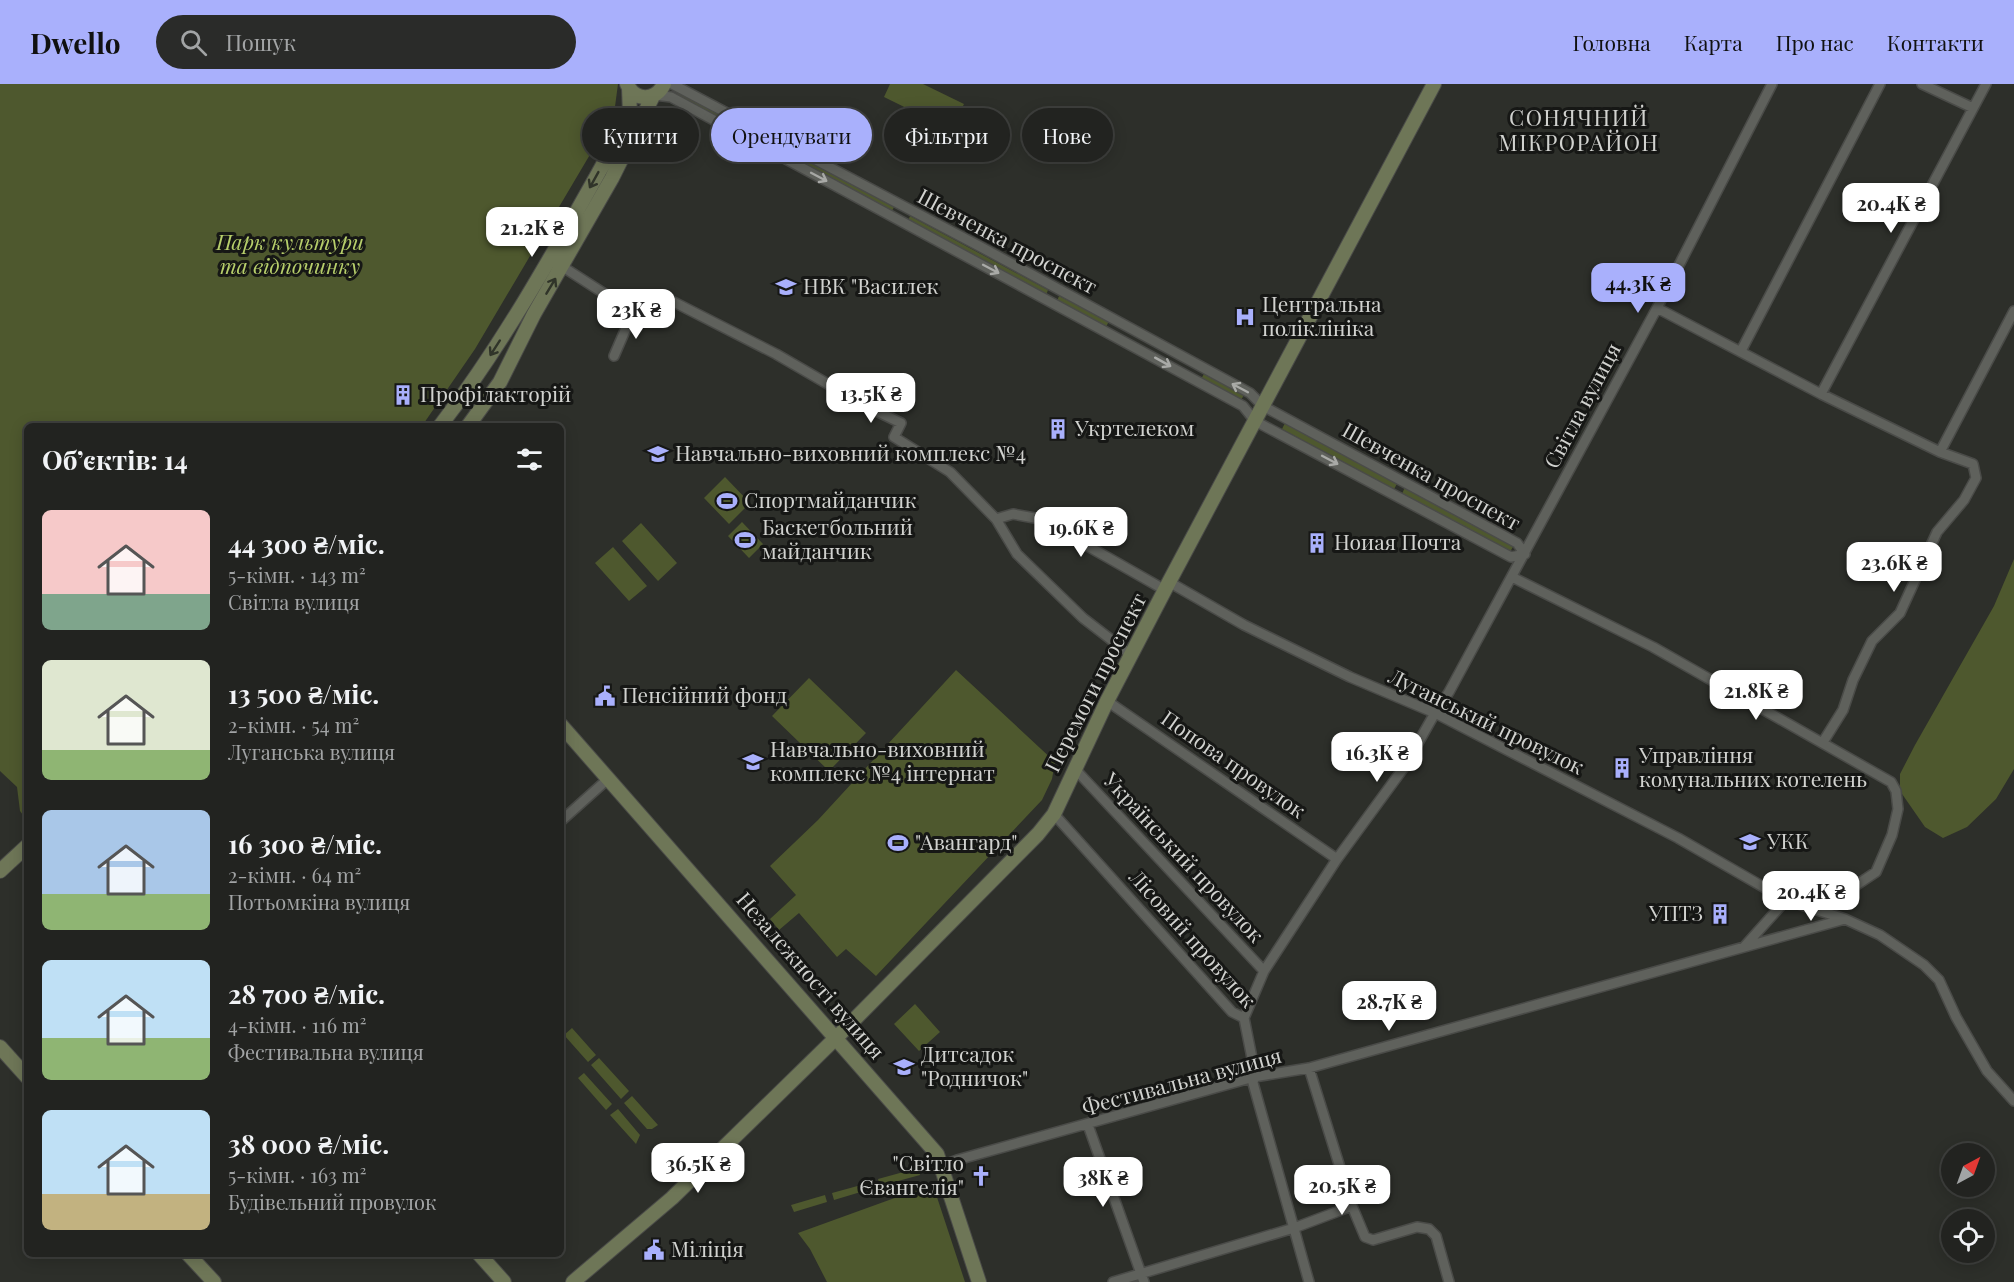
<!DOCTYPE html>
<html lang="uk">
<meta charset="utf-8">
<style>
:root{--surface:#222320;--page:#2a2b29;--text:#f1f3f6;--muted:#a2a4a5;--line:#3f403e;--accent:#a9b0fc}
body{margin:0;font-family:"Playfair Display",serif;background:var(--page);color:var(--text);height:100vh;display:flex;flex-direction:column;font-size:22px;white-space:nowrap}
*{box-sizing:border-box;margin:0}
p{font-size:20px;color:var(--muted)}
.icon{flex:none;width:33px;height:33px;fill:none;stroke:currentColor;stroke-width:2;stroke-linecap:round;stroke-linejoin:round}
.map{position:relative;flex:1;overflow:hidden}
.drawer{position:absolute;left:24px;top:339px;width:540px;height:834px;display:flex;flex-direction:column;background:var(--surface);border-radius:9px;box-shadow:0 3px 15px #0003,0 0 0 2px var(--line)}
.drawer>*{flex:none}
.guide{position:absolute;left:582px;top:24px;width:570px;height:54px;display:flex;gap:12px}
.needle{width:39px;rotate:41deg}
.fabs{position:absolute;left:1941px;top:1059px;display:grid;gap:12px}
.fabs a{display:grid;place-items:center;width:54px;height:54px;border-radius:50%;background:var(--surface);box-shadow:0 3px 15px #0003,0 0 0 2px var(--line);font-size:30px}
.price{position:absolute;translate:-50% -51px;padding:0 14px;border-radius:12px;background:#fff;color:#222;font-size:20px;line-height:39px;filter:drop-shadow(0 2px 3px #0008)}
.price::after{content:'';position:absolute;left:50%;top:36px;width:18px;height:14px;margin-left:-9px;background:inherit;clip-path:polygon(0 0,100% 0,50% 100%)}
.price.active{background:var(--accent);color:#111}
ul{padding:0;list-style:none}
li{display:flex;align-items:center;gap:18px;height:150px;padding:0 18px}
li span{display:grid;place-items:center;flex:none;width:168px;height:120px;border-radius:9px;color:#555}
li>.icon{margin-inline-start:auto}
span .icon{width:72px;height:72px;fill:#fffc;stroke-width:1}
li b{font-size:26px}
h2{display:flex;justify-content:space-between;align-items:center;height:72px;padding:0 18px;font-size:26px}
.tag{padding:0 21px;border-radius:27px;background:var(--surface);box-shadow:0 3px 15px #0003,0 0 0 2px var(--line);font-size:21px;line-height:54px}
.tag.active{background:var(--accent);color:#111}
header{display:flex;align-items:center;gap:36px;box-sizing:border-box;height:84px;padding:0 30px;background:var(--accent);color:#111}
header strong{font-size:28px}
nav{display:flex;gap:33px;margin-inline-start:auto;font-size:21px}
.search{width:420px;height:54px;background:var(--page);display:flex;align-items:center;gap:15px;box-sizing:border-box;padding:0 21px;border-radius:33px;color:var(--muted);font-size:22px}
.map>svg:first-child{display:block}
</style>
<header>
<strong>Dwello</strong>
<div class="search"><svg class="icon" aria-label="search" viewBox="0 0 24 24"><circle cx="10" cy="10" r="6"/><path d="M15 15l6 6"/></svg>Пошук</div>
<nav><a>Головна</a><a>Карта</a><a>Про нас</a><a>Контакти</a></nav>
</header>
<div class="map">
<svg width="2014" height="1198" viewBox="0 0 2014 1198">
<rect width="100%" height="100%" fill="#2d2f2a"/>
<path fill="#4e582e" d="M0,0H618L614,30L475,265L422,342H27L26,735L20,727L17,703L0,687Z
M890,0H923L964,20L951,46L884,13Z
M678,7L803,74L801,79L676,12Z
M808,77L894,123L892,127L806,82Z
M910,132L1048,206L1046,211L908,137Z
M1059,212L1109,237L1106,243L1057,217Z
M1204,290L1244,311L1241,316L1201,295Z
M1285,339L1397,400L1394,405L1282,345Z
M725,393L750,419L729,440L704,414Z
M1405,403L1514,461L1510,468L1402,410Z
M742,438L763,460L749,474L728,452Z
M641,439L677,479L658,497L622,457Z
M613,463L647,502L629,517L595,479Z
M2014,475V685L1996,715L1967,743L1943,754L1925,743L1900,707V690L1915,661L1994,522Z
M956,586L1055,678L1052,695L1042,716L876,892L846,865L837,873L799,829L779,846L770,835L796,811L770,782L818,736Z
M809,594L866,649L829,687L772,632Z
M915,920L940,948L919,967L894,940Z
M572,944L596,971L588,978L564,951Z
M599,974L629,1007L621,1015L591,981Z
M584,989L612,1020L606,1026L578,994Z
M632,1012L658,1041L652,1045H647L624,1019Z
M618,1025L640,1051L636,1060L610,1031Z
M918,1084L920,1091L880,1102L878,1095Z
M872,1098L874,1104L834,1116L832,1109Z
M932,1098L965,1198H827L810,1165L798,1149L925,1103Z
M825,1111L827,1118L794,1128L791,1121Z"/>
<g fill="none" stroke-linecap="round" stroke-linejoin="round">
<g stroke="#4a4b48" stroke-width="12">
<path id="street" d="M672,0L979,162L1250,309L1263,322L1517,459L1525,470
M1922,0L1973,24
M655,11L671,13L1243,322L1255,337L1511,473L1525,470
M563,183L633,228L664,213L776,270L864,321L901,339L894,353L950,388L996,435L1017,470L1083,534L1131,571
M1657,224L1821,310L1940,368L1973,380L1976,394L1964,416L1937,448L1900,529L1872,557L1853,596L1843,626L1823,658
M1741,267L1880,0
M614,272L633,228
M1821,310L1986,0
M1940,368L2014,227
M996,435L1013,430L1040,435L1165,506
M1512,493L1653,563L1891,698L1896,707L1898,725L1892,751L1876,788L1819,826
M1169,498L1244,541L1350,593L1435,629L1678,754L1786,816L1845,835L1880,851L1924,881L1939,896L1956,933L1987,987L2014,1017
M1107,617L1337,775
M1075,685L1264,887
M1054,730L1232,928L1244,934L1255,989L1253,999L1309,1198
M561,737L609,694
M1744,863L1786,816
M1244,934L1264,887L1337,775L1405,682L1435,629L1449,608L1657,224L1772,0
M1309,984L1352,1122L1365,1153L1373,1156L1417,1143L1429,1145L1436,1152L1449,1198
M1088,1041L1144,1198
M941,1082L957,1076L1254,993L1309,984L1845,835
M1113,1198L1294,1144L1352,1122"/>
</g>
<g stroke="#4a4b48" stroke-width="16">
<path id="secondary" d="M627,0C635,18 656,17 664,0
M440,342C513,247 568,142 627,38L630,31L629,4
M468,342L500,298L534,230L612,94L653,12
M561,641L937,1070L979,1198
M0,787L27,762
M0,963L27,993
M188,1170L214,1198
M479,1170L504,1198
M573,1198L672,1114L844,946L1038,750L1054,730L1107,617L1169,498L1434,0"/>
</g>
<use href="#street" stroke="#5f615c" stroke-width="9"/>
<use href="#secondary" stroke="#6e7657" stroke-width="14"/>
</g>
<defs><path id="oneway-shaft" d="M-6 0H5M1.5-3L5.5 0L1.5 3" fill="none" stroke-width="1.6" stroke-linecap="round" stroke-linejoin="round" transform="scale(1.5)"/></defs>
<g stroke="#a9aaa7">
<use href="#oneway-shaft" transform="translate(819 93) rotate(28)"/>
<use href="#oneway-shaft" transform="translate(991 185) rotate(28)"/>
<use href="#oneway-shaft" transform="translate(1163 278) rotate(29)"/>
<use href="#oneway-shaft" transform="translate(1240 304) rotate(-152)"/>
<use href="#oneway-shaft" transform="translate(1330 376) rotate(28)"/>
</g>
<g stroke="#303429">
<use href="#oneway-shaft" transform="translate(594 96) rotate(119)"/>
<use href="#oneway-shaft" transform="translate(551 202) rotate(-59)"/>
<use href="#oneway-shaft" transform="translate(495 264) rotate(123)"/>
</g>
<defs>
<g id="school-bare" transform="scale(1.62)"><path d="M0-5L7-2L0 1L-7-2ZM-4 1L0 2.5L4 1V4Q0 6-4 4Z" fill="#a9b0fc" stroke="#161715" stroke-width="2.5" paint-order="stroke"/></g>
<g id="hospital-bare" transform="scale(1.62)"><path d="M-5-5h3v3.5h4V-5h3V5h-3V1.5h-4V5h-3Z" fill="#a9b0fc" stroke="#161715" stroke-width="2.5" paint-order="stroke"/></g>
<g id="building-bare" transform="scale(1.62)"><path d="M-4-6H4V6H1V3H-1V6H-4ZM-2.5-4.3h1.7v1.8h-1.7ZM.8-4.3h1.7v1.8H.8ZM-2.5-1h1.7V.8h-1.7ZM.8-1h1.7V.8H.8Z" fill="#a9b0fc" stroke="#161715" stroke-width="2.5" paint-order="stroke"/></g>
<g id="stadium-bare" transform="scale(1.62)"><path d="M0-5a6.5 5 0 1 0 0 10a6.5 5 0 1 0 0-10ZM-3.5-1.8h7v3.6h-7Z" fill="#a9b0fc" stroke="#161715" stroke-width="2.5" paint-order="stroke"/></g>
<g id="civic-bare" transform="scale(1.62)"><path d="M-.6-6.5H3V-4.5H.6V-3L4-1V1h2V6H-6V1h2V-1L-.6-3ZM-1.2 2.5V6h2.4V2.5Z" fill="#a9b0fc" stroke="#161715" stroke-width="2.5" paint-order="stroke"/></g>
<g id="university-bare" transform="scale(1.62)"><path d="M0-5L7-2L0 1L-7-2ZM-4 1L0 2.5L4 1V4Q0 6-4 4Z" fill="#a9b0fc" stroke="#161715" stroke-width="2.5" paint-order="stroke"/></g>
<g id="church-bare" transform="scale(1.62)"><path d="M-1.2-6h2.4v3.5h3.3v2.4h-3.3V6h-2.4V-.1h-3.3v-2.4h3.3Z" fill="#a9b0fc" stroke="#161715" stroke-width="2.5" paint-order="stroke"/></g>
</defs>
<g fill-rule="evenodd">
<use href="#school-bare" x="786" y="203"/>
<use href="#hospital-bare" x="1245" y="233"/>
<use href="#building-bare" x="403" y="311"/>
<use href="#building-bare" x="1058" y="345"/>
<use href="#school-bare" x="658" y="370"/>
<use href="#stadium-bare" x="727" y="417"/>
<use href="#stadium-bare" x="745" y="456"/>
<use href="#building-bare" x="1317" y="459"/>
<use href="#civic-bare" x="605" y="612"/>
<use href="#school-bare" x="753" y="678"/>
<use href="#building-bare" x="1622" y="684"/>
<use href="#university-bare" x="1750" y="758"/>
<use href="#stadium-bare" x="898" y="759"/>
<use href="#building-bare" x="1720" y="830"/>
<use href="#school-bare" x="904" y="983"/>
<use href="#church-bare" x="981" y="1092"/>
<use href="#civic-bare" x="654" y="1166"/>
</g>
<g text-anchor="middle" stroke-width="6" stroke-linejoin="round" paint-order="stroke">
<g font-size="21" fill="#d1d2cf" stroke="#161715">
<text transform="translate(1007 158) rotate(28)" y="7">Шевченка проспект</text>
<text transform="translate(1583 322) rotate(-62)" y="7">Світла вулиця</text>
<text transform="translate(1431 393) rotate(29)" y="7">Шевченка проспект</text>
<text transform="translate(1096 599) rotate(-63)" y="7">Перемоги проспект</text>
<text transform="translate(1486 638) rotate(26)" y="7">Луганський провулок</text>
<text transform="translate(1233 681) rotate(35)" y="7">Попова провулок</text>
<text transform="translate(1183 774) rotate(47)" y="7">Український провулок</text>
<text transform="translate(1192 855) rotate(48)" y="7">Лісовий провулок</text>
<text transform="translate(810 892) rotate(49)" y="7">Незалежності вулиця</text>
<text transform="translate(1182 998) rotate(-15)" y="7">Фестивальна вулиця</text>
</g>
<g font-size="21" font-style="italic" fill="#b7cf6b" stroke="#161715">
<text x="290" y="166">Парк культури<tspan x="290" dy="24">та відпочинку</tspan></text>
</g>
<g font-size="21" fill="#d1d2cf" stroke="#161715" text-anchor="start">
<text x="803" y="210">НВК "Василек</text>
<text x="1262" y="228">Центральна<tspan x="1262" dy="24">поліклініка</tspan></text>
<text x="420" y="318">Профілакторій</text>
<text x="1075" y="352">Укртелеком</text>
<text x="675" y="377">Навчально-виховний комплекс №4</text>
<text x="744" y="424">Спортмайданчик</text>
<text x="762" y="451">Баскетбольний<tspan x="762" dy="24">майданчик</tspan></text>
<text x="1334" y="466">Ноиая Почта</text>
<text x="622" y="619">Пенсійний фонд</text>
<text x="770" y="673">Навчально-виховний<tspan x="770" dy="24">комплекс №4 інтернат</tspan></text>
<text x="1639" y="679">Управління<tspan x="1639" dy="24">комунальних котелень</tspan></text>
<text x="1767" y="765">УКК</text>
<text x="915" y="766">"Авангард"</text>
<text x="1703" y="837" text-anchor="end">УПТЗ</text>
<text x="921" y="978">Дитсадок<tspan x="921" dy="24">"Родничок"</tspan></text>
<text x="964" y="1087" text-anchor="end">"Світло<tspan x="964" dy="24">Євангелія"</tspan></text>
<text x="671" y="1173">Міліція</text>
</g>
<g font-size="22" letter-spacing="1.5" fill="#d1d2cf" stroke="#161715">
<text x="1579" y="42">СОНЯЧНИЙ<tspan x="1579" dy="25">МІКРОРАЙОН</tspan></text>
</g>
</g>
</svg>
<div class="fabs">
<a><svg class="needle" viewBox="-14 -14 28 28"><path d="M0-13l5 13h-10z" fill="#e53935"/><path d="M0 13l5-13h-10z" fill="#a2a4a5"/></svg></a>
<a><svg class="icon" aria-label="locate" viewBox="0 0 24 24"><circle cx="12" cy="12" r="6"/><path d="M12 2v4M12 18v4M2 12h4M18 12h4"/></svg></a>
</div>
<b class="price" style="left:1891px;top:150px">20.4K ₴</b>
<b class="price" style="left:532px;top:174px">21.2K ₴</b>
<b class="price active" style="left:1638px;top:230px">44.3K ₴</b>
<b class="price" style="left:636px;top:256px">23K ₴</b>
<b class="price" style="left:871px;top:340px">13.5K ₴</b>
<b class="price" style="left:1081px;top:474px">19.6K ₴</b>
<b class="price" style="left:1894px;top:509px">23.6K ₴</b>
<b class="price" style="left:1756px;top:637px">21.8K ₴</b>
<b class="price" style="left:1377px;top:699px">16.3K ₴</b>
<b class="price" style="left:1811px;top:838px">20.4K ₴</b>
<b class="price" style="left:1389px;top:948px">28.7K ₴</b>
<b class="price" style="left:698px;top:1110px">36.5K ₴</b>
<b class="price" style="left:1103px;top:1124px">38K ₴</b>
<b class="price" style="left:1342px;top:1132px">20.5K ₴</b>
<div class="guide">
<a class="tag">Купити</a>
<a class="tag active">Орендувати</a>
<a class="tag">Фільтри</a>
<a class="tag">Нове</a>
</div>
<section class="drawer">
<h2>Об’єктів: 14<svg class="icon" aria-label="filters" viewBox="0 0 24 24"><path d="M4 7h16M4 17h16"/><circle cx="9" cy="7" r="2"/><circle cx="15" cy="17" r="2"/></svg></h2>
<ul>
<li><span style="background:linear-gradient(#f6c9c9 70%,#7fa58c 0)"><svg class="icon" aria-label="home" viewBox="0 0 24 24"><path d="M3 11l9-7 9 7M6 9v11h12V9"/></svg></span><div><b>44 300 ₴/міс.</b><p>5-кімн. · 143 m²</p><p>Світла вулиця</p></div></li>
<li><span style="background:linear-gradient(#dfe7d0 75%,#8fb573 0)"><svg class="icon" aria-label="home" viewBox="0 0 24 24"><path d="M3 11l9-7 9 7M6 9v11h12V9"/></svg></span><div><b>13 500 ₴/міс.</b><p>2-кімн. · 54 m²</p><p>Луганська вулиця</p></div></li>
<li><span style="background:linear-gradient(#a9c7e8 70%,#8fb573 0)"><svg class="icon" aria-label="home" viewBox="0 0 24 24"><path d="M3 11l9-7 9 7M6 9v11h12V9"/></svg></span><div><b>16 300 ₴/міс.</b><p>2-кімн. · 64 m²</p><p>Потьомкіна вулиця</p></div></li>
<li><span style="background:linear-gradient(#bfe0f5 65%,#8fb573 0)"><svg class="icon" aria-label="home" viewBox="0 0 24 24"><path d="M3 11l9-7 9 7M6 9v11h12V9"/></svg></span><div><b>28 700 ₴/міс.</b><p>4-кімн. · 116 m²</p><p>Фестивальна вулиця</p></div></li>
<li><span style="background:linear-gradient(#bfe0f5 70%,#c2b280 0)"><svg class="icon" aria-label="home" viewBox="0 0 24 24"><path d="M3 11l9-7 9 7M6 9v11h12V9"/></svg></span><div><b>38 000 ₴/міс.</b><p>5-кімн. · 163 m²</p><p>Будівельний провулок</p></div></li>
</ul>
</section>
</div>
